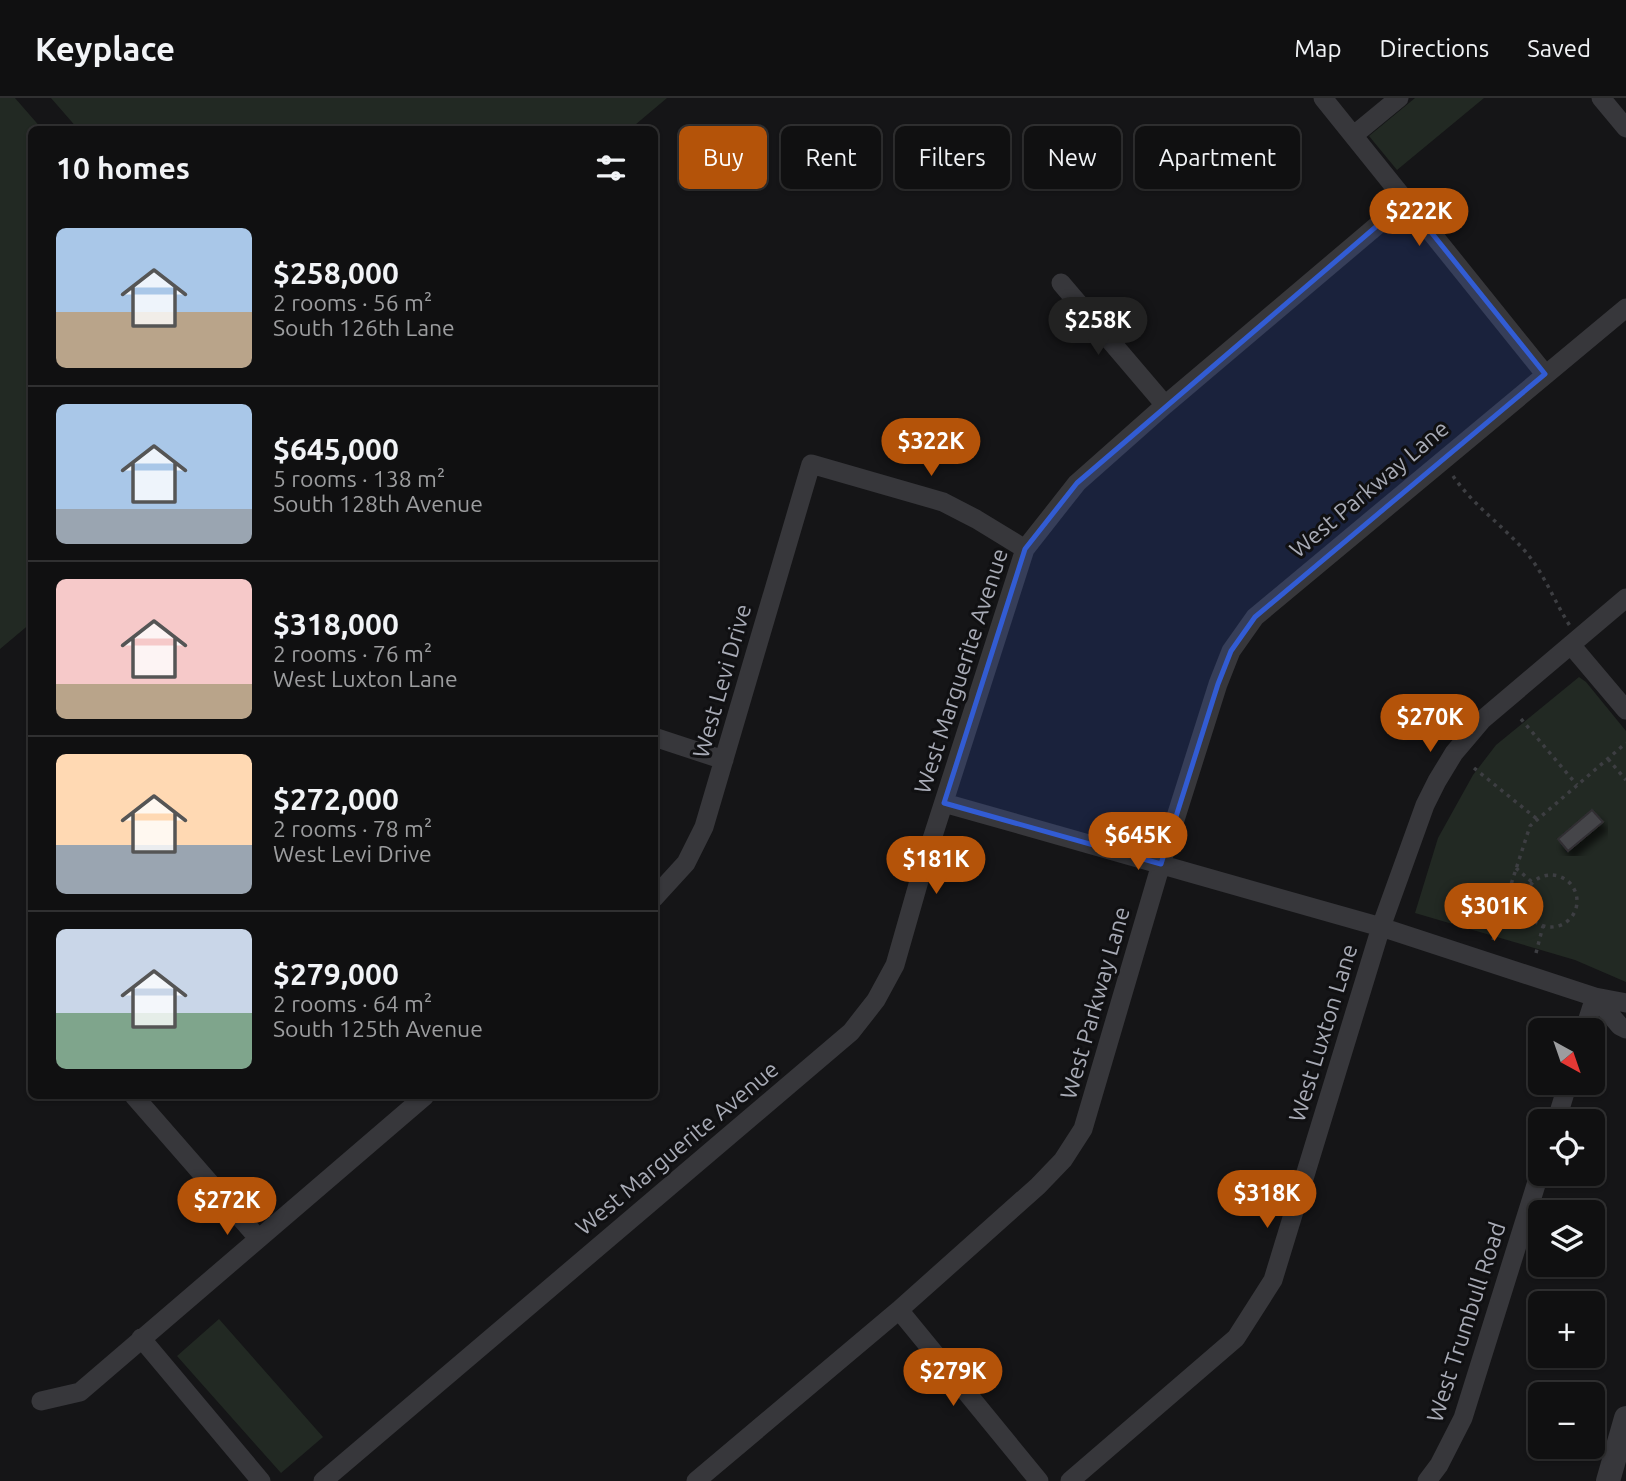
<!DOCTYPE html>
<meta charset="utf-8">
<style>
:root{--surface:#101011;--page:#1e1e1f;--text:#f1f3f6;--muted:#9c9d9f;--line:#303031;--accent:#b45309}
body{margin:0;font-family:Ubuntu,sans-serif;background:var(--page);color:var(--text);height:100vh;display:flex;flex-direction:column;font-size:26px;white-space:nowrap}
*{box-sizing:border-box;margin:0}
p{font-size:23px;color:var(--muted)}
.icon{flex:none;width:38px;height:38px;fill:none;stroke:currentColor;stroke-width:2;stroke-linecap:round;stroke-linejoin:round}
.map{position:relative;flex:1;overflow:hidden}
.sheet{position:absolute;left:28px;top:28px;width:630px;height:973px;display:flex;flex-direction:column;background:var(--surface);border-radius:10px;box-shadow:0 2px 5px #0004,0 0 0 2px var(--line)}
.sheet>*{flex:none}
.guide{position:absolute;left:679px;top:28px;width:665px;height:63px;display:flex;gap:14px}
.needle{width:46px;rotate:140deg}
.controls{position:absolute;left:1528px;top:920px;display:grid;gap:14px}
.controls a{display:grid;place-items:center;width:77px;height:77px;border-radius:10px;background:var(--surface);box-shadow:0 2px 5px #0004,0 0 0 2px var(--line);font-size:35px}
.price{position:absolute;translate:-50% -60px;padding:0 16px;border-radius:24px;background:var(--accent);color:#fff;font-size:23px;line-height:46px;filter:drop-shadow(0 2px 4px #0008)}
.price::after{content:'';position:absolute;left:50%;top:42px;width:21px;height:16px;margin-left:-10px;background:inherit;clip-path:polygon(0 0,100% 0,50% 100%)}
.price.active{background:#222;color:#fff}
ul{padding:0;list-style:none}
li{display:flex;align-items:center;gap:21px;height:175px;padding:0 28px}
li+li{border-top:2px solid var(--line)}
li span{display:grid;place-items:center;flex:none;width:196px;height:140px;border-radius:10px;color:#555}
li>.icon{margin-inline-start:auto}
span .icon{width:84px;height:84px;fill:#fffc;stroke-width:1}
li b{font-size:30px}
h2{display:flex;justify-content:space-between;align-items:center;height:84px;padding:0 28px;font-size:30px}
.tag{padding:0 24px;border-radius:10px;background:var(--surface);box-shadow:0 2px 5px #0004,0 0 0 2px var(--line);font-size:24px;line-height:63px}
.tag.active{background:var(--accent);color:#fff}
header{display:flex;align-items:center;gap:42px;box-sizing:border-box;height:98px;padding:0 35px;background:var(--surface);border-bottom:2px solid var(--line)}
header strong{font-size:33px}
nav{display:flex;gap:38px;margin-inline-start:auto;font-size:24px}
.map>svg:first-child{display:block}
</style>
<header>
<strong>Keyplace</strong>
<nav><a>Map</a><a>Directions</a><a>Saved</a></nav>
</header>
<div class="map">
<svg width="1626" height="1383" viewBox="0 0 1626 1383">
<defs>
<filter id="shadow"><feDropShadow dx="4.5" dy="8" stdDeviation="3.5" flood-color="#0009"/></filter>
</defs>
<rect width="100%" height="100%" fill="#151517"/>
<path fill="#222923" d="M0,0H15L42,31L32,32L31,525L0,551Z
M51,0H667L629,32L78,31Z
M1415,0H1484L1397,72L1369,38Z
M1579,579L1586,584L1626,633V884L1575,862L1415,815L1438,740L1473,677L1496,647Z
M219,1221L323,1339L281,1375L177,1258Z"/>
<path fill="#45454a" stroke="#302f33" stroke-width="2" filter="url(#shadow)" d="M1592,712L1603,724L1568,753L1558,741Z"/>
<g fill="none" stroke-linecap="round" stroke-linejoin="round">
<path stroke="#3d3e42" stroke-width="3.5" stroke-dasharray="3.5 5" stroke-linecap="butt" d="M1453,378C1473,407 1502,427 1525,453C1544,475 1554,503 1570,528
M1521,621L1577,687
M1608,661L1626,682
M1474,670L1537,721
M1516,770L1533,785
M1525 803a26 26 0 1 1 52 0a26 26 0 1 1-52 0Z
M1501,814L1505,816L1526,810
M1493,842L1530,728L1626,645
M1536,855L1543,828"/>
<path stroke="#37373b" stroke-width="19" d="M1323,0L1545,276
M1601,0L1626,30
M1354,37L1399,0
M1061,185L1165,307
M1571,547L1626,612
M654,639L724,662
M944,705L1381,829L1595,899L1626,905
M654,800L686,765L704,729L811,366L943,404L976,421L1025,451
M1595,899L1620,928L1626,931
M1584,933L1595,899
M134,998L258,1140
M1556,1024L1568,985
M899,1212L1039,1383
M141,1240L261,1383
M41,1303L80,1294L425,998
M323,1383L851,934L876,902L895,867L923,769L1025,451L1077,385L1165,307L1406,103
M696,1383L899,1212L1038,1088L1063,1062L1083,1031L1161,766L1218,586L1231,553L1255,519L1626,210
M1070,1383L1236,1240L1273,1182L1381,829L1425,707L1437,683L1454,655L1482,622L1626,500
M1427,1383L1439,1367L1463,1320L1540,1074"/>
<path stroke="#37373b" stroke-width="24" d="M1608,1383L1626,1320"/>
</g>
<path fill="#325cd3" fill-opacity="0.2" stroke="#325cd3" stroke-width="5" stroke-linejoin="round" d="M1406,103L1545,276L1255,519L1231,553L1218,586L1161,766L944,705L1025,451L1077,385Z"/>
<g text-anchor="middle" stroke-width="6" stroke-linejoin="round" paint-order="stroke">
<g font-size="23" fill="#a8abb6" stroke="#101012">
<text transform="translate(1369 391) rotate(-40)" y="8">West Parkway Lane</text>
<text transform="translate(961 573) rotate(-72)" y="8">West Marguerite Avenue</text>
<text transform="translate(722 583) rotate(-74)" y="8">West Levi Drive</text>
<text transform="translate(1095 905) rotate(-74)" y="8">West Parkway Lane</text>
<text transform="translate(1323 935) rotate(-73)" y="8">West Luxton Lane</text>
<text transform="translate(677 1050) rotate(-40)" y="8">West Marguerite Avenue</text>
<text transform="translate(1466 1224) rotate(-72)" y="8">West Trumbull Road</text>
</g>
</g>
</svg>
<div class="controls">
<a><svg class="needle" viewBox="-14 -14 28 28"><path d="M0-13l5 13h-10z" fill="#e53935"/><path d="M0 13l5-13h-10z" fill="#9c9d9f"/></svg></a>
<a><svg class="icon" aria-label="locate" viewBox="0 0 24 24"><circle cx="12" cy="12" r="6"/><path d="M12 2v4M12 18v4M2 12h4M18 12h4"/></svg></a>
<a><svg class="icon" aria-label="layers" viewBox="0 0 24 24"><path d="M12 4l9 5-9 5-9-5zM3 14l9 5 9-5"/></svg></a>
<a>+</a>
<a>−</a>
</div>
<b class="price" style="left:1419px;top:150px">$222K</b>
<b class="price active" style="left:1098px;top:259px">$258K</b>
<b class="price" style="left:931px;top:380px">$322K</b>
<b class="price" style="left:1430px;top:656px">$270K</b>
<b class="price" style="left:1138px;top:774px">$645K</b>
<b class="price" style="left:936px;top:798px">$181K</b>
<b class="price" style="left:1494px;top:845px">$301K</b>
<b class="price" style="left:1267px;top:1132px">$318K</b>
<b class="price" style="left:227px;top:1139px">$272K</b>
<b class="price" style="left:953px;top:1310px">$279K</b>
<div class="guide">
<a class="tag active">Buy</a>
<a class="tag">Rent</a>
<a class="tag">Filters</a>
<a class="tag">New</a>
<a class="tag">Apartment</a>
</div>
<section class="sheet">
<h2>10 homes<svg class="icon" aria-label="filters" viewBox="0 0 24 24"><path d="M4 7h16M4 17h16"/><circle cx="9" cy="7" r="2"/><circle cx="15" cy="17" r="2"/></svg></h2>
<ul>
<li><span style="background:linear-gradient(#a9c7e8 60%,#b9a48a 0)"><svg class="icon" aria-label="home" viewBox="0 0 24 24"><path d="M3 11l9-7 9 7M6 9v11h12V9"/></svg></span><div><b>$258,000</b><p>2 rooms · 56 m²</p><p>South 126th Lane</p></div></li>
<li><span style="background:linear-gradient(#a9c7e8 75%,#9aa5b1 0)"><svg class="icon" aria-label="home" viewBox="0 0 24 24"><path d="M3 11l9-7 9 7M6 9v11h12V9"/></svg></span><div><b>$645,000</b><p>5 rooms · 138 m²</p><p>South 128th Avenue</p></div></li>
<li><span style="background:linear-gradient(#f6c9c9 75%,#b9a48a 0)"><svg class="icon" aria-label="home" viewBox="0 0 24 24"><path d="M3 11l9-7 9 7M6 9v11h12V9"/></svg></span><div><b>$318,000</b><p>2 rooms · 76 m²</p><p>West Luxton Lane</p></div></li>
<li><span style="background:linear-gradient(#ffd9b3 65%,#9aa5b1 0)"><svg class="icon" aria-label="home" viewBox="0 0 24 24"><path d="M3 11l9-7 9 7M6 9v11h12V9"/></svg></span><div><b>$272,000</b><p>2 rooms · 78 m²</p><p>West Levi Drive</p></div></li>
<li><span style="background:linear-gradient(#c9d6e8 60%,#7fa58c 0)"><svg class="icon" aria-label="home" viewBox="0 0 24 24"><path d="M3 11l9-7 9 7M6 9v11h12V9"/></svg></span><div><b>$279,000</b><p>2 rooms · 64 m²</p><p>South 125th Avenue</p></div></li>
</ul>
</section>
</div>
